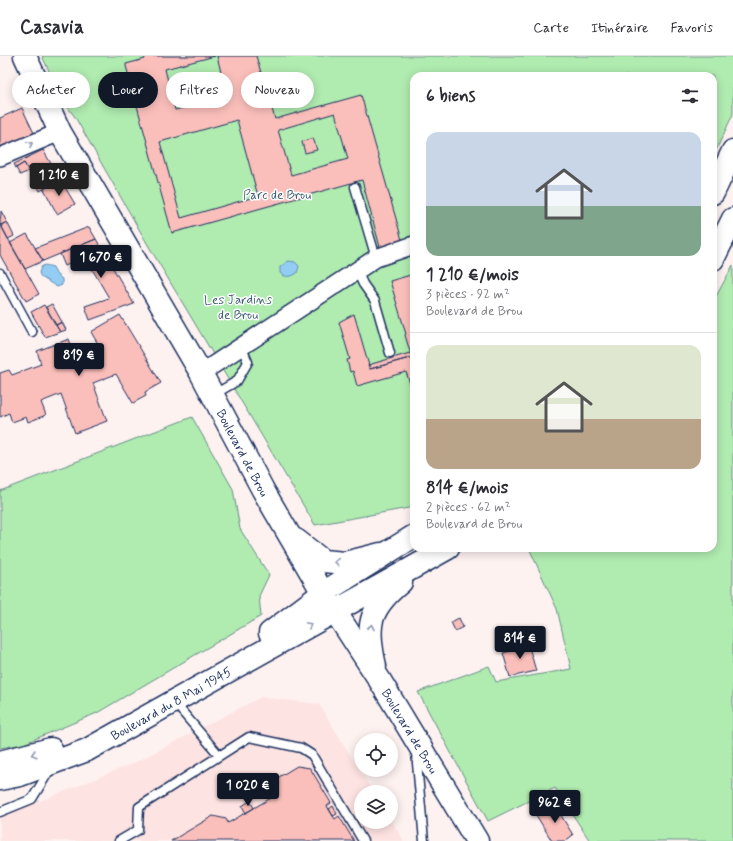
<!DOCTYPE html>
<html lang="fr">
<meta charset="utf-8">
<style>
:root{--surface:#fff;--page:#f7f7f7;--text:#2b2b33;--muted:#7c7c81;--line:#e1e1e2;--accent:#111827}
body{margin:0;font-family:Mynerve,sans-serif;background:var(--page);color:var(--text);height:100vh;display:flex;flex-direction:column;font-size:15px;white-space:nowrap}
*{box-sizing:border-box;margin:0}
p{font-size:13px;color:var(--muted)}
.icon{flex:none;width:22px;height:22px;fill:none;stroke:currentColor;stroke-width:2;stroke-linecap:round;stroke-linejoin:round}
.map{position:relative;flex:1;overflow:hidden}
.details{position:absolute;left:410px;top:16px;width:307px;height:480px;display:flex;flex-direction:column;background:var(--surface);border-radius:12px;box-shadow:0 2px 10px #0003}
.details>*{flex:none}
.guide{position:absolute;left:12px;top:16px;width:338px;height:36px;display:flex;gap:8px}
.fabs{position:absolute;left:354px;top:677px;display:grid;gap:8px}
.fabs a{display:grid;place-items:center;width:44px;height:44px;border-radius:50%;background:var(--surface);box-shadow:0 2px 10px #0003;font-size:20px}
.price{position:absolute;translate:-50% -34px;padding:0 9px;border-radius:4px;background:var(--accent);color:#fff;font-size:13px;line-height:26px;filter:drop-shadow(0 1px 2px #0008)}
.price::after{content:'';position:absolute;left:50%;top:24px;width:12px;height:9px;margin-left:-6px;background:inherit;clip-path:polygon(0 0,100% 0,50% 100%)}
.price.current{background:#222;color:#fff}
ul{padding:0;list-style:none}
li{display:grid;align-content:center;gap:8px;height:212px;padding:0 16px}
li+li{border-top:1px solid var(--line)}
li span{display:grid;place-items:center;height:124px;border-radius:12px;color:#555}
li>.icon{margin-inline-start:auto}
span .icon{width:72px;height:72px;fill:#fffc;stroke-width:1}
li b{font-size:17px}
h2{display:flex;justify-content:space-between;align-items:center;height:48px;padding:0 16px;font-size:17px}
.pill{padding:0 14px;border-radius:18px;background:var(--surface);box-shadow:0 2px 10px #0003;font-size:14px;line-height:36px}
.pill.current{background:var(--accent);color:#fff}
header{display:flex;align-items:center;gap:24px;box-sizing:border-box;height:56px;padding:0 20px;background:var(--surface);border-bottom:1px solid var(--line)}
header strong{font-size:19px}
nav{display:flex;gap:22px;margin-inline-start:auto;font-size:14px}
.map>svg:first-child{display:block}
</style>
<header>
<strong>Casavia</strong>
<nav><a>Carte</a><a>Itinéraire</a><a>Favoris</a></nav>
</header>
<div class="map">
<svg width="733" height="785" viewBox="0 0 733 785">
<rect width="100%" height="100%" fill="#fef2f1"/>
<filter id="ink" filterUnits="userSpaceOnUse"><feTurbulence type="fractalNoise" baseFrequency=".025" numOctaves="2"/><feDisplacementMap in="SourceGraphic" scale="8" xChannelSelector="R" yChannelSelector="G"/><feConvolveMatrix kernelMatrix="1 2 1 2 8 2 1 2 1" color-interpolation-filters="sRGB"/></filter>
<g filter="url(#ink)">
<path fill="#fde3e1" d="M261,641L319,648L373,736H361V766H391V764L404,785H0V750L38,746L134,707Z"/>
<path fill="#b0ebb0" stroke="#668d87" d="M42,0H733V58L713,101V20H414V451L315,469L148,189L75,61L63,45Z
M733,209V785H590L555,732L488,765L418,636L489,610L496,626L571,613L557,553L529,492H713V246Z
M192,361L233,433L240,473L269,519L259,540L261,560L97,657L23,688L0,692V435Z"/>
<path fill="#93cdf3" stroke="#638eb7" d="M288,205L295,206L299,210L297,217C292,221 285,222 280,217V211Z
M45,209L53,211L56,218L62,223V229L57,231L41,221L39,217L41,211Z"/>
<path fill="#fbbfbb" stroke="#1b2f5e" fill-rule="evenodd" d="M144,0H215L165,13L175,54L227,41L217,0H256L275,63L361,39L402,184L380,191L362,124L172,177L126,10V8L145,3ZM335,57L348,103L291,119L278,74ZM237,64L258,140L181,162L160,86Z
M22,52L34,77L0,91V62Z
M313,82L317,94L305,97L302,86Z
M43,94L60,123L40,135L38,131L42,129L33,113L29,115L24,107L16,112L14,108Z
M24,107L29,115L20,119L16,112Z
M33,113L42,129L38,131L29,115Z
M60,123L75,148L57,158L44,133Z
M1,155L7,166L1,169L0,168Z
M7,166L14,180L8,183L1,169Z
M0,168L39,238L26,245L0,199Z
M89,171L96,183L43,205L35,192Z
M27,178L43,205L25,213L10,187Z
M96,183L134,248L90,264L85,250L109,242L85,201L65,210L60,198Z
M414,218V339L406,316L357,330L353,315L350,316L347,304L350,303L339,266L354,258L370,313L413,301L411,299L405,279L406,278L390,225Z
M52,248L62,266L56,269L46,251Z
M44,249L60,276L45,281L31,256Z
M120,259L161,327L145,336L146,340L133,347L116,318L93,327L107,365L75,377L61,338L41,346L46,359L28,366L26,361L12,366L9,357L0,361V317L9,314L12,319L41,308L37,295L69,283L74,297L98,288L91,276Z
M62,266L66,274L60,276L56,269Z
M410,297L413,301L370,313L368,309Z
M459,562L463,571L455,575L451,566Z
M527,584L536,615L510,621L503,597L514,594L513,589Z
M297,710L310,712L331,747L327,750L333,760L335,763L339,760L354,785H171L213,760L226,763L228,767L271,742L264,730Z
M250,745L254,752L246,757L242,750Z
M565,747L570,756L564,759L561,753L564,751L562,748Z
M554,748L573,779L565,785H552L536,759Z
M333,750L337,758L333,760L329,753Z"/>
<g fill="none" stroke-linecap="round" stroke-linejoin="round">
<g stroke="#1b2f5e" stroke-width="11">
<path id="service" d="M355,131L376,202
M357,215L363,228L375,245L390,297
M0,217L32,276
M213,339L237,325L248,306L242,292
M174,646L219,699
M416,696L424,785
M0,756L32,743L51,712
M119,785L138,774L139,751L249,681L301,692L312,699L363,785"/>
</g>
<g stroke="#1b2f5e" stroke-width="20">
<path id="minor" d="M0,101L60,76
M201,317L376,202L414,189"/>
</g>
<g stroke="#1b2f5e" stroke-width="25">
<g id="secondary">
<path id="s1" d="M25,0L60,76L201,317L263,434L323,537"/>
<path d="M296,484L323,505L345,507L381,498"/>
</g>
</g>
<g stroke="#1b2f5e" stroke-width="25">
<g id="primary">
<path d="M713,137L733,95"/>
<path d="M713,203L733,163"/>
<path id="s2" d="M327,543L379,623L477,785"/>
<path d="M270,577L323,537L414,480"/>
<path d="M375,610C366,570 368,553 401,526"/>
<path d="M0,706L51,693"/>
<path id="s3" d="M0,723L20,719L87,694L448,492"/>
</g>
</g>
<use href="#service" stroke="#fff" stroke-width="8"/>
<use href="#minor" stroke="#fff" stroke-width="17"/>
<use href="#secondary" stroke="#fff" stroke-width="22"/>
<use href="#primary" stroke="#fff" stroke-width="22"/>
</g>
<defs><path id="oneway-chevron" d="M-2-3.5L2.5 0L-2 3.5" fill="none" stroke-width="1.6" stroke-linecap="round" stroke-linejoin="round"/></defs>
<g stroke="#8d97ae">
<use href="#oneway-chevron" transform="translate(30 88) rotate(-25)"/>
<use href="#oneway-chevron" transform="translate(337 506) rotate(-175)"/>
<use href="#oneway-chevron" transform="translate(309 569) rotate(-30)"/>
<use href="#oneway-chevron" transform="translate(371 571) rotate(-80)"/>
<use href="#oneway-chevron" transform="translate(34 698) rotate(164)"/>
</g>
</g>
<g text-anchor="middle" stroke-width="3" stroke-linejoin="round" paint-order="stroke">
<g font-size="13" fill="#405e72" stroke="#fff">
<text x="277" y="143">Parc de Brou</text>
<text x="238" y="248">Les Jardins<tspan x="238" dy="15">de Brou</tspan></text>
</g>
<g font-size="13" fill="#1b2f5e" stroke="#fff">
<text dy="5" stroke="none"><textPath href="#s1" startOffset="453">Boulevard de Brou</textPath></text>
<text dy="5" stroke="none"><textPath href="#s3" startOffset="188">Boulevard du 8 Mai 1945</textPath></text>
<text dy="5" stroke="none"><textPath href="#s2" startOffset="156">Boulevard de Brou</textPath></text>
</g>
</g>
</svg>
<div class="fabs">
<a><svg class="icon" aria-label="locate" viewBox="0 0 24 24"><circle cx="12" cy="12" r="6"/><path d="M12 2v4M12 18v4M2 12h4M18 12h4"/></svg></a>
<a><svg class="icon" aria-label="layers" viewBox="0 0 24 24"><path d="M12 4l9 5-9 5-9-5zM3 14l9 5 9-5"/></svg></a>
</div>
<b class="price current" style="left:59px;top:141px">1 210 €</b>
<b class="price" style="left:101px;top:223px">1 670 €</b>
<b class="price" style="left:79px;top:321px">819 €</b>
<b class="price" style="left:520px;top:604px">814 €</b>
<b class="price" style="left:248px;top:751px">1 020 €</b>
<b class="price" style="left:555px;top:768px">962 €</b>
<div class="guide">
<a class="pill">Acheter</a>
<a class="pill current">Louer</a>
<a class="pill">Filtres</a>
<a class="pill">Nouveau</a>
</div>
<section class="details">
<h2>6 biens<svg class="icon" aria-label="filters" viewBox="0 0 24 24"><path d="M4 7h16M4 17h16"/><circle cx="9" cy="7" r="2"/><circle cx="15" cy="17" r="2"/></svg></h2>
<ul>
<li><span style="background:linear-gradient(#c9d6e8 60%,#7fa58c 0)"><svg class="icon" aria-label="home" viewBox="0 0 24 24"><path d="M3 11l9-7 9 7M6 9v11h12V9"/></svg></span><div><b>1 210 €/mois</b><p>3 pièces · 92 m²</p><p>Boulevard de Brou</p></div></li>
<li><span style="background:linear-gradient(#dfe7d0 60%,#b9a48a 0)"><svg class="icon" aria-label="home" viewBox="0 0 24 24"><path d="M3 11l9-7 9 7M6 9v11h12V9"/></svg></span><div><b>814 €/mois</b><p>2 pièces · 62 m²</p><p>Boulevard de Brou</p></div></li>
</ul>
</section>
</div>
